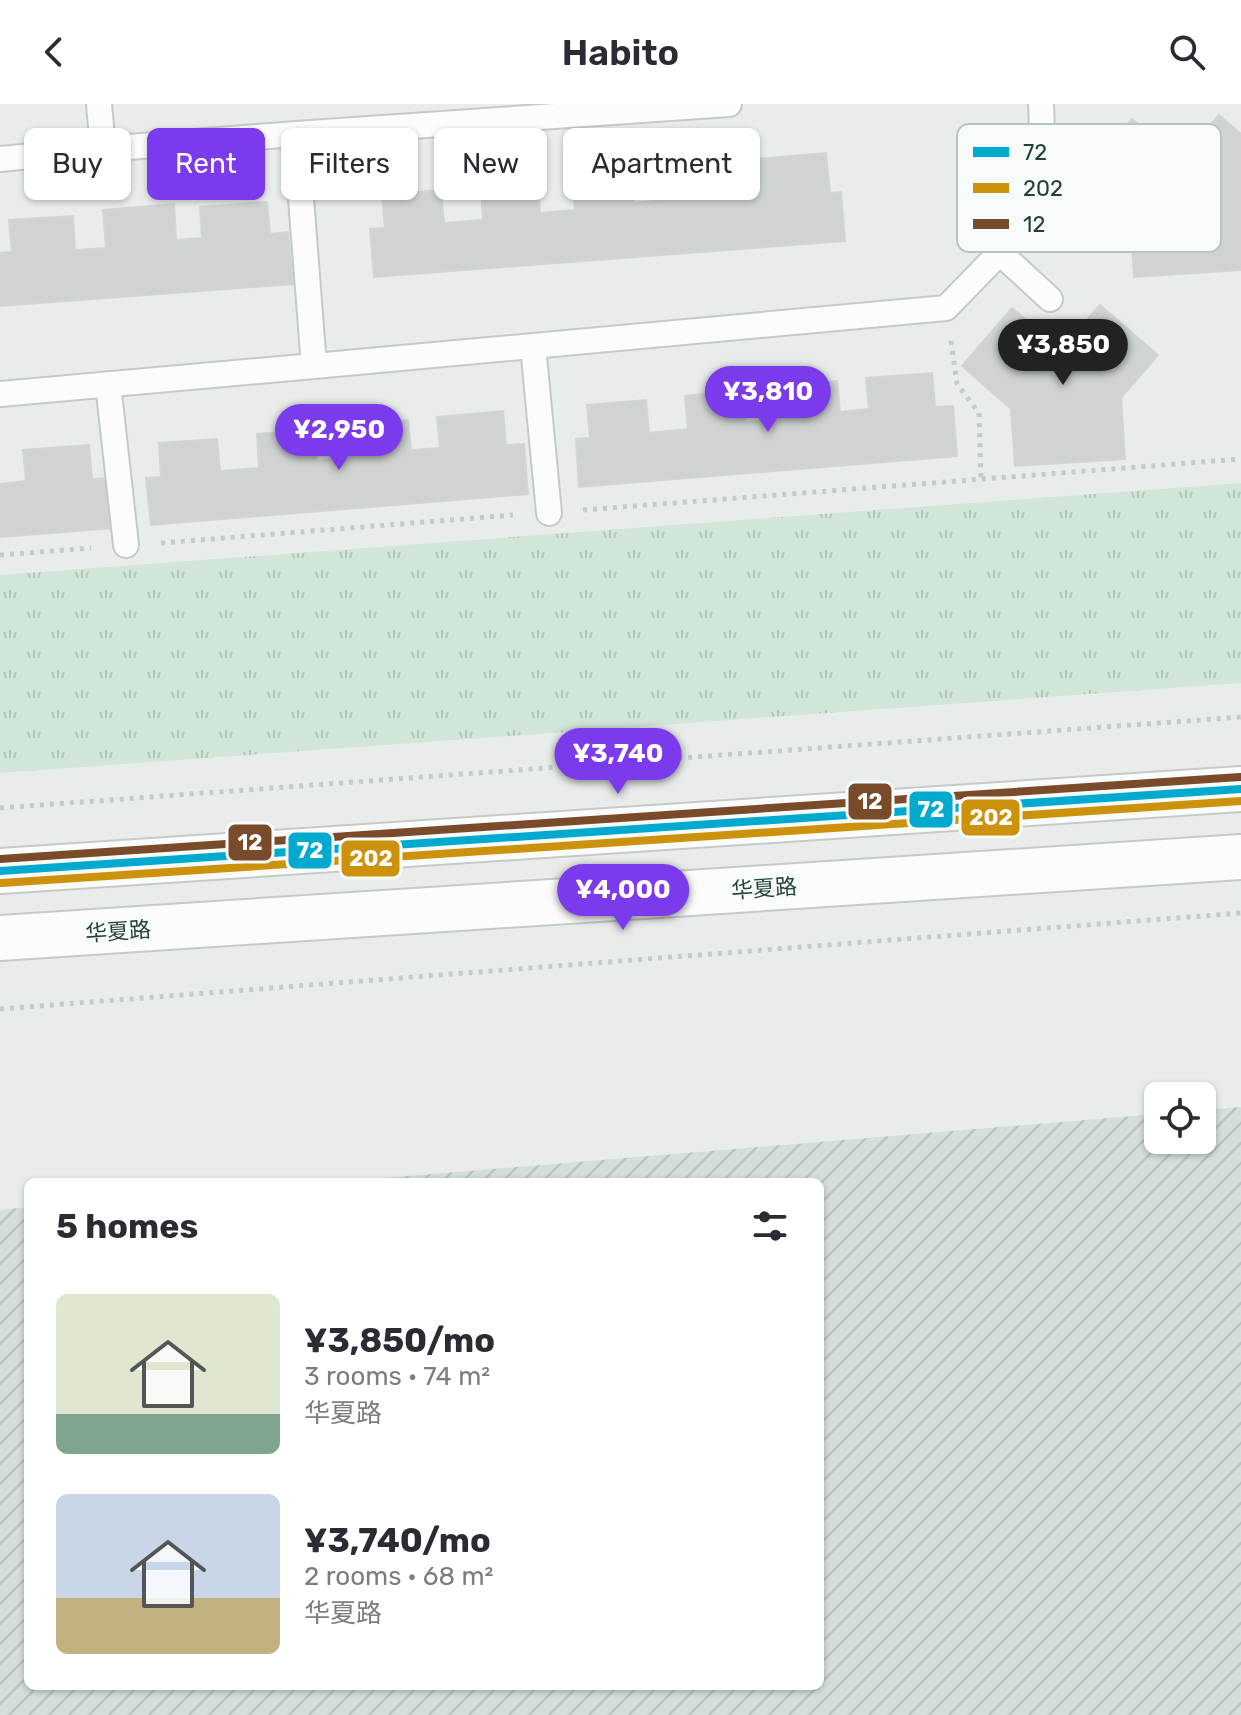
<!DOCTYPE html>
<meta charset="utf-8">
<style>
:root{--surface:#fff;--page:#f2f2f3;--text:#2b2b33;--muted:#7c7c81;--accent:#7c3aed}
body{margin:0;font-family:Rubik,"Noto Sans SC",sans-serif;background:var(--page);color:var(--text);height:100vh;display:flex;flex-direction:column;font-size:30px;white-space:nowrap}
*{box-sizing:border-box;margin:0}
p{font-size:26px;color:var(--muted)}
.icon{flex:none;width:44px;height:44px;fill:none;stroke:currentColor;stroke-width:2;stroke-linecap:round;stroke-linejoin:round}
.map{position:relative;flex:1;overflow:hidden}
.side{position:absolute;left:24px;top:1074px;width:800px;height:512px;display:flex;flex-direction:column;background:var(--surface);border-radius:12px;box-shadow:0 2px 6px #0004}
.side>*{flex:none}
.guide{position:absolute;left:24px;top:24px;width:800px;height:72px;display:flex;gap:16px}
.buttons{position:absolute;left:1144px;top:978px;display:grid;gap:16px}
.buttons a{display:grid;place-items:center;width:72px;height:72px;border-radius:12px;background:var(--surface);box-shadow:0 2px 6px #0004;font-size:40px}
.price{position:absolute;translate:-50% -68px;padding:0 18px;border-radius:28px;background:var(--accent);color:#fff;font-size:26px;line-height:52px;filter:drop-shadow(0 2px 4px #0008)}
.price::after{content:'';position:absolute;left:50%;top:48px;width:24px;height:18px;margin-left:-12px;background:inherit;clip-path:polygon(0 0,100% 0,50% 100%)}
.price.on{background:#222;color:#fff}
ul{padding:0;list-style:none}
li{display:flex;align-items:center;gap:24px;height:200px;padding:0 32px}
li span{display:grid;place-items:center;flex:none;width:224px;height:160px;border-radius:12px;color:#555}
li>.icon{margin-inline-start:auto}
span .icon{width:96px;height:96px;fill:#fffc;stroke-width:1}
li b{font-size:34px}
h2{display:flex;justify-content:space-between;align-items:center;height:96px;padding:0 32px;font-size:34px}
.chip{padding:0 28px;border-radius:12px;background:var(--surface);box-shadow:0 2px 6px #0004;font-size:28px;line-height:72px}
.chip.on{background:var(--accent);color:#fff}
header{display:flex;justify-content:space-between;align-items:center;height:104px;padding:0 32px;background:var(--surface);font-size:36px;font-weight:600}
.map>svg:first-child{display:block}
</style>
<header><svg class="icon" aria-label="back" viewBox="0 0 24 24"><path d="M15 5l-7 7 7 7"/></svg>Habito<svg class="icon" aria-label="search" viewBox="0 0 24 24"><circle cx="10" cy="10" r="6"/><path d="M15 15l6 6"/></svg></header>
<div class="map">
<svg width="1241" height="1611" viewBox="0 0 1241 1611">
<defs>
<pattern id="industrial-furrows" width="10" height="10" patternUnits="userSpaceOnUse" patternTransform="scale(2)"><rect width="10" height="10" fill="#d6dedb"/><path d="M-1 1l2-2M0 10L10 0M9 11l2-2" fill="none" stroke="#b8c0bd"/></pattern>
<pattern id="park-tufts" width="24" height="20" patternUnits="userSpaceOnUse" patternTransform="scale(2)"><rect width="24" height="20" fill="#d1e6d8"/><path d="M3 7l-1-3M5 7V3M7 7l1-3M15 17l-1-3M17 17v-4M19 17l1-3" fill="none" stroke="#b3c6ba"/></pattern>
</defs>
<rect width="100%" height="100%" fill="#e8edeb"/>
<path fill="url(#industrial-furrows)" d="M1241,1003V1611H0V1106L28,1103V1582H820V1078H335L1158,1010V1036H1202V1006Z"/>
<path fill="url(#park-tufts)" d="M1241,379V579L0,669V471Z"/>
<path fill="#cfd4d2" stroke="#d1d6d4" stroke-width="2" d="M1219,11L1241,30V166L1134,173L1130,115L1081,73L1132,15L1181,56Z
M826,49L830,89L841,88L845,137L374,173L370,125L385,124L382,91L441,86L444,119L483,116L481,82L538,77L540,109L575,106L572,72L632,68L634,99L664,96L662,65L725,60L729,94L758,92L755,55Z
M267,98L270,130L288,128L293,180L0,202V149L12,148L9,116L73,112L75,146L106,144L103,106L174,100L176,136L202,134L200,103Z
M1100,201L1158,251L1121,294L1125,355L1015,362L1011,305L962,262L1012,204L1061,245Z
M932,269L935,303L953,302L957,352L579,383L576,335L590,334L587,301L646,296L649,329L688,325L685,292L743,286L746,318L779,316L776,282L837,277L840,308L869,305L866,274Z
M503,307L506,341L524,340L528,390L151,421L146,374L161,373L159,339L217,335L220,367L259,364L257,330L314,326L317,357L350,354L347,320L408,316L411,346L440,344L437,313Z
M89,341L92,375L110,374L114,424L0,433V380L26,377L23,346Z"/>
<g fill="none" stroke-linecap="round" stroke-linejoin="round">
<g stroke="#c5cac8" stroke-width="28">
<path id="service" d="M99,0L103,45L296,30L314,262L946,204L1045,102L1041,0
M296,30L729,0
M0,55L103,45
M1000,149L1050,195
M533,242L549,409
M108,280L126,441
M0,290L314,262"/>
</g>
<g stroke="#c5cac8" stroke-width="48">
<path id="tertiary" d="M0,767L1241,685
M0,834L1241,753"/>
</g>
<path stroke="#c3ccca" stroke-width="5" stroke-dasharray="4 6" stroke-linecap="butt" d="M951,237L957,280L979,309L981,375
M583,406L1241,355
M161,439L513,411
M0,451L91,444
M0,704L1241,613
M0,905L1241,809"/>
<use href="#service" stroke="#fcfcfc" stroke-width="24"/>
<use href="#tertiary" stroke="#fcfcfc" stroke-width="44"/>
<g stroke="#f7fbf9" stroke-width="14">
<path id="bus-1" d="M0,767L1241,685"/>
</g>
<g stroke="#f7fbf9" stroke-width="14">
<path id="bus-2" d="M1,779L1241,697"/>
</g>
<g stroke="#f7fbf9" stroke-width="14">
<path id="bus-3" d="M0,755L1240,673"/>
</g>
<use href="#bus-1" stroke="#00a9ce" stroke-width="8"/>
<use href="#bus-2" stroke="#cd920c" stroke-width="8"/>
<use href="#bus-3" stroke="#7a4b2a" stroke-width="8"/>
</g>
<g text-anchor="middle" stroke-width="6" stroke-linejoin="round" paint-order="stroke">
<g font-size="22" fill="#24423a" stroke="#f7fbf9">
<text transform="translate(764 784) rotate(-4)" y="8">华夏路</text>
<text transform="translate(118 827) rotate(-4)" y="8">华夏路</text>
</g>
</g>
<rect x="957" y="20" width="264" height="128" rx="12" fill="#f7fbf9" stroke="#b8c4c0" stroke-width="2"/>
<rect x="973" y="43" width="36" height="10" fill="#00a9ce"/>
<rect x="973" y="79" width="36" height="10" fill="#cd920c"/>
<rect x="973" y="115" width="36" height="10" fill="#7a4b2a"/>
<g font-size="22" fill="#24423a">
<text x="1023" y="56">72</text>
<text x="1023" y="92">202</text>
<text x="1023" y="128">12</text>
</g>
<g stroke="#f7fbf9" stroke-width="3">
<rect x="847" y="678" width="46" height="39" rx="8" fill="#7a4b2a"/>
<rect x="908" y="686" width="46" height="39" rx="8" fill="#00a9ce"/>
<rect x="960" y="694" width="61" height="39" rx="8" fill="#cd920c"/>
<rect x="227" y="719" width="46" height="39" rx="8" fill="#7a4b2a"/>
<rect x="287" y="727" width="46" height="39" rx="8" fill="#00a9ce"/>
<rect x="340" y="735" width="61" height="39" rx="8" fill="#cd920c"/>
</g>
<g font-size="22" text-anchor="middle" font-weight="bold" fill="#fff">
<text x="870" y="705">12</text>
<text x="931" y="713">72</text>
<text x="991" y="721">202</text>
<text x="250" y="746">12</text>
<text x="310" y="754">72</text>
<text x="371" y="762">202</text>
</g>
</svg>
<div class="buttons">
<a><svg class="icon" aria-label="locate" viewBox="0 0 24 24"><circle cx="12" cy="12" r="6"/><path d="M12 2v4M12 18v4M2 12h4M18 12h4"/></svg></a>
</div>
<b class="price on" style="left:1063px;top:283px">¥3,850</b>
<b class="price" style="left:768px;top:330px">¥3,810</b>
<b class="price" style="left:339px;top:368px">¥2,950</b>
<b class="price" style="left:618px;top:692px">¥3,740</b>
<b class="price" style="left:623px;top:828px">¥4,000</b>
<div class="guide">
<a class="chip">Buy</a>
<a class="chip on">Rent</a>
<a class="chip">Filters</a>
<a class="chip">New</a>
<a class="chip">Apartment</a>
</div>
<section class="side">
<h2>5 homes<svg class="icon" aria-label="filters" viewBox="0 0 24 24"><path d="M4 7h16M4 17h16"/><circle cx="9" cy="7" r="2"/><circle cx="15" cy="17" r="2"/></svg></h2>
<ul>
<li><span style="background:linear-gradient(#dfe7d0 75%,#7fa58c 0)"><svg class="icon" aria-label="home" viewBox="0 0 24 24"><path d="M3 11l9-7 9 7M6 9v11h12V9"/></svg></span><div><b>¥3,850/mo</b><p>3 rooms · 74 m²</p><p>华夏路</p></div></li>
<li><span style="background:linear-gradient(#c9d6e8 65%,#c2b280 0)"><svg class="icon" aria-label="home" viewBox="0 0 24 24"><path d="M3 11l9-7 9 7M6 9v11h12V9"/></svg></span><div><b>¥3,740/mo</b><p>2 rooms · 68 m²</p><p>华夏路</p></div></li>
</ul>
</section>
</div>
